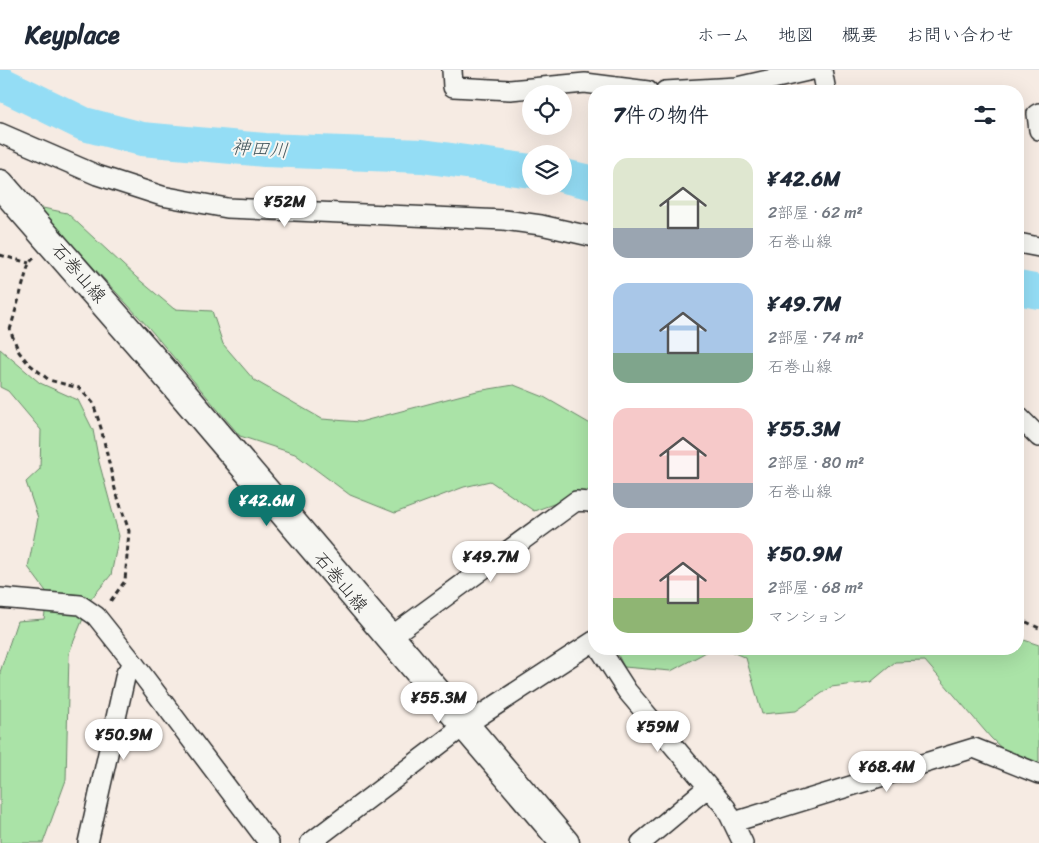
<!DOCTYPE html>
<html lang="ja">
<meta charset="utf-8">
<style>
:root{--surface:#fff;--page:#f6f6f7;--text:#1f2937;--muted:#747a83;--line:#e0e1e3;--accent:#0f766e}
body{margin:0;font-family:Sriracha,"Klee One",sans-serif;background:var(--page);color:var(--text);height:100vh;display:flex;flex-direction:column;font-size:19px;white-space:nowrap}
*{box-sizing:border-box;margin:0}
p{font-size:16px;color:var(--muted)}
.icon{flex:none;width:28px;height:28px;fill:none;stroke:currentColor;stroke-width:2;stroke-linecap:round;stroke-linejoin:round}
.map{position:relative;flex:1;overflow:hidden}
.drawer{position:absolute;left:588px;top:15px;width:436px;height:570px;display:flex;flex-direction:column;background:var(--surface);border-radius:20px;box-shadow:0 5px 20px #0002}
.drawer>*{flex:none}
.fabs{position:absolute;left:522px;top:15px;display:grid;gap:10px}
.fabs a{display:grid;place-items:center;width:50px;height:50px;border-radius:50%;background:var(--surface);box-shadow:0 5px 20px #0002;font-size:25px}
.price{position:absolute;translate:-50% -42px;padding:0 11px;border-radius:18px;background:#fff;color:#222;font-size:16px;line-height:32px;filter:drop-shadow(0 1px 2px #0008)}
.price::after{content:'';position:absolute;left:50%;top:30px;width:15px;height:11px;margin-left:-8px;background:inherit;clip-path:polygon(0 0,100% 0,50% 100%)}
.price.active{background:var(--accent);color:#fff}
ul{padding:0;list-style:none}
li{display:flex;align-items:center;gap:15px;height:125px;padding:0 25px}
li span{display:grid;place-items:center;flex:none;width:140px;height:100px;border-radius:15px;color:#555}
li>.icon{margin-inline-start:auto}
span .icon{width:60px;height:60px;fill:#fffc;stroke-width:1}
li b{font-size:21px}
h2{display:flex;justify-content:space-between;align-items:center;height:60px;padding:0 25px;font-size:21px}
header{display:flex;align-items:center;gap:30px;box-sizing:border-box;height:70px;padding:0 25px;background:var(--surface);border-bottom:1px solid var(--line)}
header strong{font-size:24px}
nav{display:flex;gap:28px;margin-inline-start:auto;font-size:18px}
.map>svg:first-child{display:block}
</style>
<header>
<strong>Keyplace</strong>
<nav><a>ホーム</a><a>地図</a><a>概要</a><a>お問い合わせ</a></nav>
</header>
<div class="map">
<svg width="1039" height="773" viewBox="0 0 1039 773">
<rect width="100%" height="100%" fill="#f6ebe3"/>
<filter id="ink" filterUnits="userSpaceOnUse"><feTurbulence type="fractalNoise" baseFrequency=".02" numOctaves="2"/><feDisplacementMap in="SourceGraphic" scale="10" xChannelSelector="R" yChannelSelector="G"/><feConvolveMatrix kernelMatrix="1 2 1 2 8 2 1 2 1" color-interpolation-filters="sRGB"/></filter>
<g filter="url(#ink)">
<path fill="#aae3a7" stroke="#6a8769" d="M38,137L67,143L136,207L174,239L212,241L223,274L254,310L322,349L360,352L477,321L514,315L544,327L594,356V451L576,426L534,441L490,411L464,417L395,443L350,425L295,384L240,366L149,258Z
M0,279L40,313L78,330L93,360L99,392L119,466L111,505L91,529L69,583L66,710L43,773H0V602L17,551L44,549L48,524L28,497L38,448L26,412L40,399L41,360L8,321L0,317Z
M1018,568L1039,575V699L1015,691L991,668L925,591L895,592L871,612L831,617L796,641L762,644L746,588L725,579H1018Z
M615,579H712L671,601L624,597Z"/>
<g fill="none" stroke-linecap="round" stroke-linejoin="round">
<path stroke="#94ddf5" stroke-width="34" d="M0,13L84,54L142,69L265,80L422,86L531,101
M564,106L594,113
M1018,218L1039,222"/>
<g stroke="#2b2b2b" stroke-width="22">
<path id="minor" d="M452,0L453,17L510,20L585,13L648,21
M822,0L826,21
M665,21L737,17L812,0
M1039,43L1037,44L1039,60
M0,63L97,105L162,126L227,138L504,150L541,155L594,167
M1018,173L1039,177
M1018,346L1039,367
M0,528L80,535L96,546L135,595L269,773
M389,568L576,431L590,432L594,434
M600,579L627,621L726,738L743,773
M734,752L974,678L1039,704
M88,773L126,603L135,595
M310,773L464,656L594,571
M641,773L708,717"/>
</g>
<g stroke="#2b2b2b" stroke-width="31">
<path id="secondary" d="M0,114L159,296L565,773"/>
</g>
<path stroke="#2b2b2b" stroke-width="3" stroke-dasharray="5 4" stroke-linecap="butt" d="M0,185L29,193
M34,188L29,193L10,260L19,282L28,293L49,310L79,318L93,333L101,358L115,419L129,461L125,511L109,533
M1018,548L1039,558"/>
<use href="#minor" stroke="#f6f6f2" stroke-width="19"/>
<use href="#secondary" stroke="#f6f6f2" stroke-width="28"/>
</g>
</g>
<g text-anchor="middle" stroke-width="4" stroke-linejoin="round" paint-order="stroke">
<g font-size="18" fill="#2b2b2b" stroke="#f6f6f2">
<text transform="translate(79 203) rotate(49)" y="6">石巻山線</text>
<text transform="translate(341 512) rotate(50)" y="6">石巻山線</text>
</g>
<g font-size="19" font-style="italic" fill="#45585e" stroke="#f6f6f2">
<text transform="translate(260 78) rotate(4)" y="7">神田川</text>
</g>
</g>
</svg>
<div class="fabs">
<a><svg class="icon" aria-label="locate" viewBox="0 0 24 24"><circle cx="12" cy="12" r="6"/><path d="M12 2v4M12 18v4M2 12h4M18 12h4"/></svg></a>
<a><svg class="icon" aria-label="layers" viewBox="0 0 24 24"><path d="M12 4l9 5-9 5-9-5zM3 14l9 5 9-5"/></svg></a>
</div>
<b class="price" style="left:285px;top:158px">¥52M</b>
<b class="price active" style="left:267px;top:457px">¥42.6M</b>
<b class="price" style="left:491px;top:513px">¥49.7M</b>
<b class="price" style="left:439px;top:654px">¥55.3M</b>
<b class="price" style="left:658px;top:683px">¥59M</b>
<b class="price" style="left:124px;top:691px">¥50.9M</b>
<b class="price" style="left:887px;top:723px">¥68.4M</b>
<section class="drawer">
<h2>7件の物件<svg class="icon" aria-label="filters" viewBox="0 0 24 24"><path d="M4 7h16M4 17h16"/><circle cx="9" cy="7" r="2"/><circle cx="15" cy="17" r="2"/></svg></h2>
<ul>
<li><span style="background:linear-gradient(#dfe7d0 70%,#9aa5b1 0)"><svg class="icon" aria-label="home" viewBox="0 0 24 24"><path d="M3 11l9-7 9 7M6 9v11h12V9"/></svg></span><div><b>¥42.6M</b><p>2部屋 · 62 m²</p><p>石巻山線</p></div></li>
<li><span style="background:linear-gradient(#a9c7e8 70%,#7fa58c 0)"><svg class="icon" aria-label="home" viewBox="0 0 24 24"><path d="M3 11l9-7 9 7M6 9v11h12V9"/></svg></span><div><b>¥49.7M</b><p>2部屋 · 74 m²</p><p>石巻山線</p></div></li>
<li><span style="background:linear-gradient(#f6c9c9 75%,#9aa5b1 0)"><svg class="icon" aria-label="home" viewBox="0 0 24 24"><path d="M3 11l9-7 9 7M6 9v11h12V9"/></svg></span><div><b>¥55.3M</b><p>2部屋 · 80 m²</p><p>石巻山線</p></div></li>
<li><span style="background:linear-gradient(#f6c9c9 65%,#8fb573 0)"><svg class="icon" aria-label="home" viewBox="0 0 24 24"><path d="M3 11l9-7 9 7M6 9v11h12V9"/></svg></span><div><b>¥50.9M</b><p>2部屋 · 68 m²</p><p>マンション</p></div></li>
</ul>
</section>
</div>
